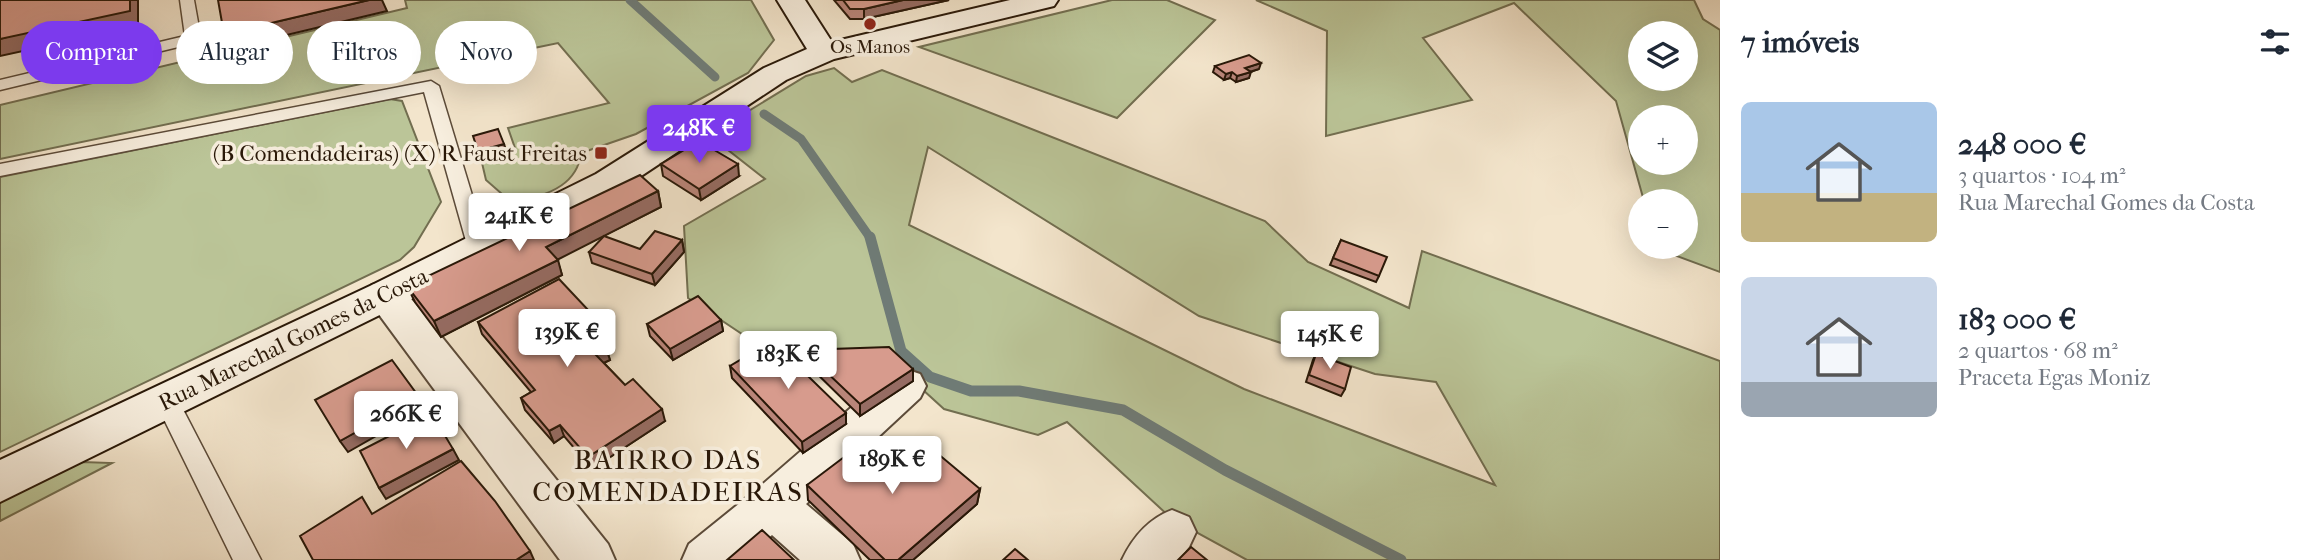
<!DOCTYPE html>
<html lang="pt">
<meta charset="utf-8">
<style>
:root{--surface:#fff;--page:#f2f2f3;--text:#1f2937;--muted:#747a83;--accent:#7c3aed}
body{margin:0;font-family:"IM FELL French Canon",serif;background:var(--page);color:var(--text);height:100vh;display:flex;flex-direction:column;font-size:26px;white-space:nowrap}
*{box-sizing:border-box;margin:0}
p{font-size:23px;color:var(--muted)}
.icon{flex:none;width:38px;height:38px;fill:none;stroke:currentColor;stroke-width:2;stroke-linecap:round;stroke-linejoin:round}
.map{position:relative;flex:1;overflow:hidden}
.panel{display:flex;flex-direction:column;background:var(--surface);width:595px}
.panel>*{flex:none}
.hud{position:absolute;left:21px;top:21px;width:665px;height:63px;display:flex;gap:14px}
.buttons{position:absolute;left:1628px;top:21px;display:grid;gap:14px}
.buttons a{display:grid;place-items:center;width:70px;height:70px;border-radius:50%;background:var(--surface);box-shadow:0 7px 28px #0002;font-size:35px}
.price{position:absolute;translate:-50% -60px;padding:0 16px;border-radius:7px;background:#fff;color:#222;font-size:23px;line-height:46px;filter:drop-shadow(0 2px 4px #0008)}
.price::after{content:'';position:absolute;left:50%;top:42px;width:21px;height:16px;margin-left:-10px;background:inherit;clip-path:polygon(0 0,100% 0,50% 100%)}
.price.active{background:var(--accent);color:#fff}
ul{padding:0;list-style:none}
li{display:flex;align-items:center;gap:21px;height:175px;padding:0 21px}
li span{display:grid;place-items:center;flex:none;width:196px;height:140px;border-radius:10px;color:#555}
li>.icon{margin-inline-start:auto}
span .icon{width:84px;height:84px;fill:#fffc;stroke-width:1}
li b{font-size:30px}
h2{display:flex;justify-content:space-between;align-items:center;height:84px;padding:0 21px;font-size:30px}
.chip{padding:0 24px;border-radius:32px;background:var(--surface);box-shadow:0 7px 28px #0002;font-size:24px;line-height:63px}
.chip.active{background:var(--accent);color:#fff}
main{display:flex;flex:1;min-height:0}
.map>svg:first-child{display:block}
</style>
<main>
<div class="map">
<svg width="1720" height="560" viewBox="0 0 1720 560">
<rect width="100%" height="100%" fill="#f3e5cc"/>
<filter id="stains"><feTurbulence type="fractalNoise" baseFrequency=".00286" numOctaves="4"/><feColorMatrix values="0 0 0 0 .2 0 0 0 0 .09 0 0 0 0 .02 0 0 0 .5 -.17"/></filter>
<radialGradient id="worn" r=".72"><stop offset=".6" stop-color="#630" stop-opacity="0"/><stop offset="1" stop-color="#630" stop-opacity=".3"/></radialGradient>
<path fill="#bbc598" stroke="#726e50" stroke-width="2" fill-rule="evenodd" d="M405,0H751L774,40L748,73L636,134L581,153C577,188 541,198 510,201L486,180L482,163L516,151L508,128L609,103L558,43L0,159V105L407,8Z
M1112,0H1167L1215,20L1117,118L919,47Z
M1256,0H1694L1703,19L1720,30V272L1658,249L1657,247H1685V201H1644L1616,101L1514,3L1423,38L1472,100L1326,136L1327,31ZM1640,33H1685V79H1640ZM1640,117H1685V163H1640Z
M834,68L852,82L882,70L1265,221L1308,262L1409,308L1422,251L1720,361V560H1247L1172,519L1067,422L1038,435L944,409L889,359L760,346L688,298L684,226L765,179L709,135L806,76ZM928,147L1199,316L1375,374L1436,382L1495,485L1244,389L909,225Z
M390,99L402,101L441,202L414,247L400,260L0,452V177Z
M82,462L112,463L0,521V502Z"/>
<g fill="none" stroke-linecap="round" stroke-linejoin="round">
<path stroke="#6f7b76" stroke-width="9" d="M630,0L715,77
M764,114L801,139L871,239"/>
<path stroke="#6f7b76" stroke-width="11" d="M870,237L901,351L930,377L971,391H1019L1123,410L1225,470L1401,560"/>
<g stroke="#5c4b39" stroke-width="3">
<path id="lane" d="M180,0H194L201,39L199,42L0,90V80L185,36Z
M431,81L439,86L488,248L485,253H471L468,248L424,92L0,176V164Z
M167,392L175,394L261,560H233L155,401L159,394Z"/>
</g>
<g stroke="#5c4b39" stroke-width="4">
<path id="street" d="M386,281L400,285L608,544L615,560H560L372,305L366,295L372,285Z
M905,369L920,374L926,386L920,398L806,504L853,544L860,560H800L772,535L743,560H682L689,544L756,490L890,374Z
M1172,510L1189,517L1196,532L1189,547L1178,560H1122C1133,537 1148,519 1172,510Z"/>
</g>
<g stroke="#291808" stroke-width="4">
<path id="secondary" d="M777,0H805L832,42L1010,0H1058L1054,6L834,59L786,80L620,190L400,305L0,502V460L372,285L596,174L764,68L807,49Z"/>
</g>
<use href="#lane" fill="#f7eede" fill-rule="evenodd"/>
<use href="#street" fill="#f7eede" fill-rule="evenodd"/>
<use href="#secondary" fill="#f7eede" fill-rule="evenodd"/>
</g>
<path fill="#b98579" stroke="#291808" stroke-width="2" d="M834,0H949L864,19H850Z
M1215,66L1259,69L1250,72L1249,78L1236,82L1230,78L1224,80L1213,72Z
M661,164L739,176L701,200L663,176Z
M658,191L661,207L557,259L562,275L441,337L415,302L407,286Z
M682,240L684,252L655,285L592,263L589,252L640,249Z
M1341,240L1379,276L1376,282L1330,265Z
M590,312L594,324L586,328L606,348L610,360L604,363L625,385L665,421L592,469L564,436L554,443L525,410L521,398L531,392L482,334L478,322Z
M721,320L723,331L673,360L650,336L647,324Z
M803,350L913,369V381L860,416L804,361Z
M1316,354L1345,389L1341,396L1306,382L1313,360Z
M730,366L846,424L803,453L732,378Z
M887,455L922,466L980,489L977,504L913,560H870L808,500L807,485Z"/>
<path fill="#966c63" stroke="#291808" stroke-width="2" d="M130,0H138V26L0,56V39Z
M369,0H382L387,11L232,48L224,34Z
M903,0H949L864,19V9Z
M1261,63L1259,69L1243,74L1245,68Z
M1232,72L1230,78L1224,80L1226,74Z
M1251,72L1249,78L1236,82L1237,76Z
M504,144L506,150L480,157L478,151Z
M738,164L739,176L701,200L699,189Z
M658,191L661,207L551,263L546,247Z
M682,240L684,252L655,285L652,274Z
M558,260L562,275L441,337L434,321Z
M590,312L594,324L581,331L578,319Z
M721,320L723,331L673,360L670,349Z
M606,348L610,360L599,365L595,354Z
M913,369V381L860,416V404Z
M419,397L425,408L348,452L340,441Z
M662,409L665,421L592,469L588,457Z
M846,413V424L803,453L802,442Z
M560,425L564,436L554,443L549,431Z
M453,449L459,460L386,499L379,488Z
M980,489L977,504L913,560H898Z
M530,551L534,560H516Z"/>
<path fill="#d79b8d" stroke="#291808" stroke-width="2" d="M0,0H130V11L0,39Z
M218,0H369L224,34Z
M843,0H903L864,9H850Z
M1249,55L1261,63L1245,68L1251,72L1237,76L1232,72L1226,74L1215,66Z
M498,129L504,144L478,151L473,136Z
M699,141L738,164L699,189L661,164Z
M640,175L658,191L546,247L558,260L434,321L407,286Z
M655,231L682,240L652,274L589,252L604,236L640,249Z
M1341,240L1387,257L1379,276L1333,258Z
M559,279L590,312L578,319L606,348L595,354L625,385L633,379L662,409L588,457L560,425L549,431L521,398L535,390L478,322Z
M698,296L721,320L670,349L647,324Z
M772,341L846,413L802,442L730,366Z
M889,347L913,369L860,404L803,350Z
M1316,354L1351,367L1345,389L1309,375Z
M392,360L419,397L340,441L315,400Z
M432,414L453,449L379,488L360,451Z
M868,439L887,455L899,445L922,466L937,453L980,489L898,560H885L807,485Z
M461,461L495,501L530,551L516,560H313L300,536L362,497L372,514Z
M762,530L794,560H727Z
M1191,547L1207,560H1178Z
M1015,549L1028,560H1003Z"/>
<g fill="#8f2418" stroke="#f7eede" stroke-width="2.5">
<circle cx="870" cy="24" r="7"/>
<rect x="594" y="146" width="14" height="14" rx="3.5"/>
</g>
<g text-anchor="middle" stroke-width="7" stroke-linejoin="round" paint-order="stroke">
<g font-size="19" fill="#291808" stroke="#f7eede">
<text x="870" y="53">Os Manos</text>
</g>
<g font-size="23" fill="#291808" stroke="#f7eede" text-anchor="end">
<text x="587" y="161">(B Comendadeiras) (X) R Faust Freitas</text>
</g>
<g font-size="23" fill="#291808" stroke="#f7eede">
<text transform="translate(293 339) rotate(-26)" y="8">Rua Marechal Gomes da Costa</text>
</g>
<g font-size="28" letter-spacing="2" fill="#291808" stroke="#f7eede">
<text x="668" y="469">BAIRRO DAS<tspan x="668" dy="32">COMENDADEIRAS</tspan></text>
</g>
</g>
<rect width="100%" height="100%" filter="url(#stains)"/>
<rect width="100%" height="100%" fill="url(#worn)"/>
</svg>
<div class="buttons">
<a><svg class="icon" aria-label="layers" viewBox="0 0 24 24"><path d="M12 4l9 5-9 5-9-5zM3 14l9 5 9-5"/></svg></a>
<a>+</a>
<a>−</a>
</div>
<b class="price active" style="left:699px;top:165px">248K €</b>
<b class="price" style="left:519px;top:253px">241K €</b>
<b class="price" style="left:567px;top:369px">139K €</b>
<b class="price" style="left:1330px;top:371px">145K €</b>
<b class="price" style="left:788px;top:391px">183K €</b>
<b class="price" style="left:406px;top:451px">266K €</b>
<b class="price" style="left:892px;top:496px">189K €</b>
<div class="hud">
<a class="chip active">Comprar</a>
<a class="chip">Alugar</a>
<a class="chip">Filtros</a>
<a class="chip">Novo</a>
</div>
</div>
<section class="panel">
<h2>7 imóveis<svg class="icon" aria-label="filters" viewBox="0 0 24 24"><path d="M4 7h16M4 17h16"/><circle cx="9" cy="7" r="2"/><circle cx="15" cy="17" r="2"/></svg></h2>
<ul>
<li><span style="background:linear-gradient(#a9c7e8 65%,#c2b280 0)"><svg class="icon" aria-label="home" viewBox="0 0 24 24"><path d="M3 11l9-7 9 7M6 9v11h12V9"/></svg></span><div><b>248 000 €</b><p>3 quartos · 104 m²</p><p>Rua Marechal Gomes da Costa</p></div></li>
<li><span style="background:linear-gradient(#c9d6e8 75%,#9aa5b1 0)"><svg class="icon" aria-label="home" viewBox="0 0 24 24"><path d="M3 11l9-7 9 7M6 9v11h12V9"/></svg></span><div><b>183 000 €</b><p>2 quartos · 68 m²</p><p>Praceta Egas Moniz</p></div></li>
</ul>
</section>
</main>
